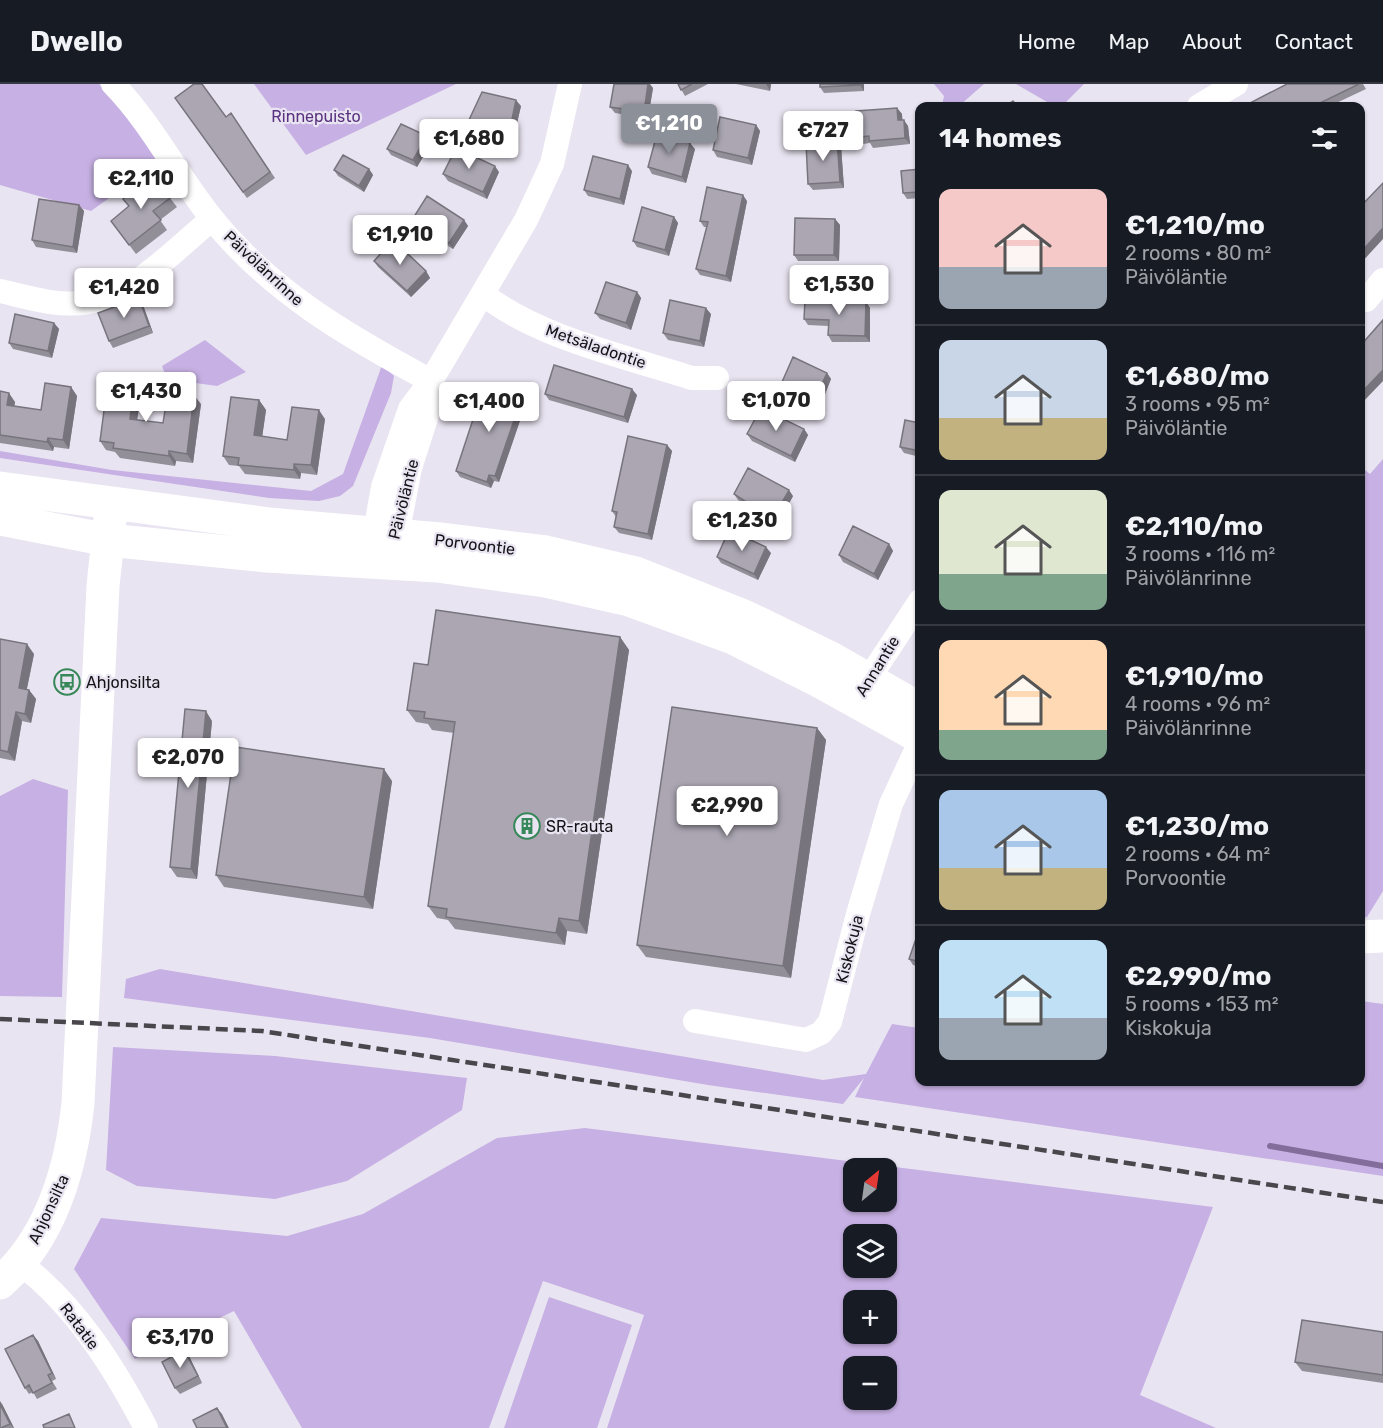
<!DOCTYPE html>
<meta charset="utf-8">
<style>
:root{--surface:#171b24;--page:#20242c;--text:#f1f3f6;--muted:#9ea1a6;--line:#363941;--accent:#8c9099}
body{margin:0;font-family:Rubik,sans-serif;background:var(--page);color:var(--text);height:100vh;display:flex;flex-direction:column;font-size:22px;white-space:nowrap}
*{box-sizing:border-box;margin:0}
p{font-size:20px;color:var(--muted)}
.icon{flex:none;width:33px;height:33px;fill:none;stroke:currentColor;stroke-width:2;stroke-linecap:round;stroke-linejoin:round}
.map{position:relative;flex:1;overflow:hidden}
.details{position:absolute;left:915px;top:18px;width:450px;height:984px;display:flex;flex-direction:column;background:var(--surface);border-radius:12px;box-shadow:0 2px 4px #0004}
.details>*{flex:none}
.needle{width:39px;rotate:29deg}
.controls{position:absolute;left:843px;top:1074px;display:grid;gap:12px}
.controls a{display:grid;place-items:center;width:54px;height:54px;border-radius:12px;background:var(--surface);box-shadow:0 2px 4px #0004;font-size:30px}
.price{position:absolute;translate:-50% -51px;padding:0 14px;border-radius:6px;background:#fff;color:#222;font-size:20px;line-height:39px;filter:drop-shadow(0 2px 3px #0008)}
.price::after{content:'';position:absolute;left:50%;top:36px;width:18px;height:14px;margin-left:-9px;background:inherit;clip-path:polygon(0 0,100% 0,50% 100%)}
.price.selected{background:var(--accent);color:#fff}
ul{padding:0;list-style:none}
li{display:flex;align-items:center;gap:18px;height:150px;padding:0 24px}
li+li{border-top:2px solid var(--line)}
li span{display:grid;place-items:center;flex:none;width:168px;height:120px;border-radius:12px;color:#555}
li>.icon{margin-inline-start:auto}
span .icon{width:72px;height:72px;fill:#fffc;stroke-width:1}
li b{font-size:26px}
h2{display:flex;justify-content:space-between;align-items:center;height:72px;padding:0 24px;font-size:26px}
header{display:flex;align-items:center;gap:36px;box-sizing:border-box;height:84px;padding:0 30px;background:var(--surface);border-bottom:2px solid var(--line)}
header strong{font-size:28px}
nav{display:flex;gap:33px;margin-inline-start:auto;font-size:21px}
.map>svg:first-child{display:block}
</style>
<header>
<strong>Dwello</strong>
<nav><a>Home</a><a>Map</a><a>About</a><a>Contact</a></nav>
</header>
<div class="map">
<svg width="1383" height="1344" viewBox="0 0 1383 1344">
<rect width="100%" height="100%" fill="#e9e4f1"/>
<path fill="#c7b0e3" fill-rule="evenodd" d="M0,0H99L127,30L158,79L91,127L0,101Z
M254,0H456L306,71Z
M934,0H984L959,22H942L944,12Z
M1016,0H1084L1062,22H1054Z
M205,256L246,288L217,302L167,295L162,282Z
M382,281L394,292L391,309L353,402L340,412L319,417L269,414L0,374V367L112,386L311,407L343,390Z
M1383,375V807L1367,833L1361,834L1360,400L1364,396L1361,393L1360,382L1370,390Z
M33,695L68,706L62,913L0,912V712Z
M160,885L823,996L866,990L892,940L919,944L920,998H1360L1361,917L1383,920V1092L855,1013L864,994L843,1020L708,1001L430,954L124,914L126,895Z
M113,963L275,972L467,994L462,1026L347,1097L275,1115L137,1102L106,1086Z
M585,1044L1213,1123L1140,1311L1216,1344H607L644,1231L543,1197L489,1344H302L234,1227L135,1275L74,1185L101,1134L287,1152L363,1130L497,1054ZM854,1084H886V1118H854ZM854,1150H886V1184H854ZM854,1216H886V1250H854ZM854,1282H886V1316H854Z
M549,1213L632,1241L597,1344H504Z"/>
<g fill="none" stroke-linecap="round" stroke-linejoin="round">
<path stroke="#826d9b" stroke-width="6" d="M1270,1062L1383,1082"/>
<path stroke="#fff" stroke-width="24" d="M113,0C151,39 176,89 210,132C269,207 349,253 431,297
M1199,22L1236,0
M0,207C27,213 54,222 82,219C132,214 175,165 212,135
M483,210C536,253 627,273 692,294H717
M1366,216L1383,196
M379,464L375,448L383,403L410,325L431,297L526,136L552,80L570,0
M390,465L397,451L410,384L427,331L431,299
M860,608L920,517
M695,937L806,956L821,949L830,938L858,830L891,720L920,658
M21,1180C76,1222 114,1283 146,1344"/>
<path stroke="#fff" stroke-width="33" d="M0,404L269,440L440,455L546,468L636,489L744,532L831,574L920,625
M0,435L108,456L267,472L437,482L545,497L629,516L733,554L819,597L920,653
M1360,853L1383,852
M0,1199C51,1154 71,1085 78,1019L103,502L110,435"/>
<path stroke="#49464c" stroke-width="4.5" stroke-dasharray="12 6" stroke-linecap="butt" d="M0,935L262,947L1383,1118"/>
</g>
<path fill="#938f99" d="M678,0H708L685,12Z
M736,0H771L770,7Z
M820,0H864V7L824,9L820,3Z
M1287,0H1363L1366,5L1330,22H1252Z
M653,4L648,34L615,29L610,23Z
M175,14L226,33L231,29L275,94L247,114Z
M521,22L514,52L473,43L469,36Z
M897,24L902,30V36L908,42L910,60L873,64L870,59L863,60L859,53Z
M756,41L760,47L752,81L717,73L713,66Z
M427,52L432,58L417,83L391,71L387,65Z
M841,62L844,104L813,106L808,100Z
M695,65L686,99L652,90L648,83Z
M369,85L373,91L364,108L338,92L334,86Z
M920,85V114L907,115L903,109Z
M632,87L624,121L588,112L584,106Z
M499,88L487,115L448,97L443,90Z
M170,114L177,123L160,136L167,146L136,170L111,137L129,123L123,115Z
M747,117L731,198L700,191L696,185L707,143H704L700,137Z
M79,121L84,127L77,169L36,163L32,156Z
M674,133L678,139L669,172L637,163L633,157Z
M835,135L840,141L839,177H798L794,171Z
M412,136H464L468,142L453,165L416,142Z
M374,177L426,187L430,194L411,213L378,183Z
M637,208L641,214L631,246L600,235L595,229Z
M866,218L870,224V258H832L828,251V242L808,241L804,235Z
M143,221L153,249L113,264L109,257Z
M711,230L704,263L668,256L663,249Z
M54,239L59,245L52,274L13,265L9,259Z
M827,289L831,295L821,320L786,304L782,298Z
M71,303L77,312L69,365L54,363L53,367L0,359V307L15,318L14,322L41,326Z
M141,309L137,336L163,339L201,320L193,379L176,377L175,382L120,374L115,368L106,366L100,357Z
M545,310L637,311L628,339L549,316Z
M522,313L526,319L499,398L494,397L491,404L460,393L456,387Z
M259,316L266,326L262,353L287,356L325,335L317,391L301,389L300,395L245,390L239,382L229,381L223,372Z
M920,339V373L904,369L900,363Z
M804,345L808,351L795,378L752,357L747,350Z
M667,361L672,367L652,456L619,449L614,443L616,433L612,427Z
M734,410L793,412L779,438L766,431L764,434L738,416Z
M889,460L893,467L878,496L843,478L839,471Z
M771,469L758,496L721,479L717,473Z
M620,553L629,566L587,850L567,847L565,861L455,845L448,836L437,834L428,822L454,649L432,646L428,640L416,638L407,626L428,581Z
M0,555L34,570L27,605L29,606L36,615L31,639L22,637L15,677L0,674Z
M212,637L197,795L177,793L170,783Z
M817,644L826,656L791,894L646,873L637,861Z
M392,697L373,825L224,803L216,791Z
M920,846V883L913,881L909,875Z
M1383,1248V1299L1302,1287L1295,1278Z
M33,1251L38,1257L56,1295L52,1297L57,1305L37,1315L33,1308L29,1310L25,1304Z
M189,1272L202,1299L180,1310L175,1304Z
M2,1320L14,1344H0Z"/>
<path fill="#78747d" d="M648,0H650L653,4L648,34L644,28Z
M766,0H771L770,7Z
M860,0H864V7L860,1Z
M516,16L521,22L514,52L510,45Z
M897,24L902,30L903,42L898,36Z
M904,36L908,42L910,60L905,54Z
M756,41L760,47L752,81L748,74Z
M427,52L432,58L417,83L413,76Z
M837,56L841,62L844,104L840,98Z
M690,59L695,65L686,99L682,93Z
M628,81L632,87L624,121L620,115Z
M495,82L499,88L487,115L483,108Z
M369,85L373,91L364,108L359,102Z
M743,111L747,117L731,198L726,192Z
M79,121L84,127L77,169L73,163Z
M674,133L678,139L669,172L665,166Z
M835,135L840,141L839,177L834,171Z
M464,136L468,142L453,165L449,159Z
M1383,144V155L1360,180V169Z
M426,187L430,194L411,213L407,207Z
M637,208L641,214L631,246L626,239Z
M139,214L143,221L153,249L149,242Z
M866,218L870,224V258L865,252Z
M706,224L711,230L704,263L700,257Z
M54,239L59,245L52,274L48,267Z
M1383,286V297L1360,321V310Z
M827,289L831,295L821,320L816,313Z
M134,300L141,309L136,344L130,335Z
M71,303L77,312L69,365L63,356Z
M632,305L637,311L628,339L624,333Z
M9,309L15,318L13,330L7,321Z
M194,311L201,320L193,379L187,370Z
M522,313L526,319L499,398L495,392Z
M259,316L266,326L261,361L254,351Z
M319,326L325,335L317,391L311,381Z
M804,345L808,351L795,378L791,372Z
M48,354L54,363L53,367L47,358Z
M667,361L672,367L652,456L648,450Z
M169,367L176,377L175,382L169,372Z
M294,380L301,389L300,395L294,386Z
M489,391L494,397L491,404L487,398Z
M789,406L793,412L779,438L775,431Z
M761,424L766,431L764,434L760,427Z
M889,460L893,467L878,496L874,490Z
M766,463L771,469L758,496L754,490Z
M620,553L629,566L587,850L579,837Z
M27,560L34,570L25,613L19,604Z
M29,606L36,615L31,639L25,630Z
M206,627L212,637L197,795L191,785Z
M16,628L22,637L15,677L8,668Z
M817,644L826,656L791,894L783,882Z
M384,685L392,697L373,825L364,813Z
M559,834L567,847L565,861L556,849Z
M33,1251L38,1257L56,1295L52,1289Z
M184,1266L189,1272L202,1299L198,1292Z
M0,1317L2,1320L14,1344L10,1340L0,1320Z
M217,1324L222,1330L229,1344H227Z"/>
<path fill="#aba6b2" stroke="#78747d" stroke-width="1.5" d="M194,0H202L226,33L231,29L270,88L243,108L175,14Z
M614,0H648L644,28L610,23Z
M678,0H692L681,6Z
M820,0H860V1L820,3Z
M1287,0H1359L1314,22H1252L1250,19Z
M482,8L516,16L510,45L469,36Z
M1013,17L1017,22H1006Z
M897,24L898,36H904L905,54L869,57V52L859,53L856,27Z
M720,33L756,41L748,74L713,66Z
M401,40L427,52L413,76L387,65Z
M657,50L690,59L682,93L648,83Z
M837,56L840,98L808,100L806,59Z
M456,64L495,82L483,108L443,90Z
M343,71L369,85L359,102L334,86Z
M593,72L628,81L620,115L584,106Z
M920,85V108L903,109L901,87Z
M153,91L170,114L153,127L161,136L129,161L111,137L129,122L123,115Z
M1383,99V144L1360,169V123Z
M707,103L743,111L726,192L696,185L708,138L700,137Z
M427,112L464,136L449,159L412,136Z
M39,115L79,121L73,163L32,156Z
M642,123L674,133L665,166L633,157Z
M795,134L835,135L834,171H794Z
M393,156L426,187L407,207L374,177Z
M606,198L637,208L626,239L595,229Z
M139,214L149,242L109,257L98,229Z
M670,216L706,224L700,257L663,249Z
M805,216L866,218L865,252L828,251L829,236L804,235Z
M15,230L54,239L48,267L9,259Z
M1383,236V286L1360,310V262Z
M793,273L827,289L816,313L782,298Z
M554,281L632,305L624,333L545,310Z
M108,296L134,300L130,335L163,339L168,308L194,311L187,370L169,367V372L113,364L114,359L100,357Z
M45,299L71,303L63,356L48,354L47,358L0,351V307L9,309L7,321L41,326Z
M485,299L522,313L495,392L489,391L487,398L456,387Z
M231,313L259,316L254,351L287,356L292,323L319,326L311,381L294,380V386L238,381L239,374L223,372Z
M761,324L804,345L791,372L747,350Z
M905,336L920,339V367L900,363Z
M628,352L667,361L648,450L614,443L617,428L612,427Z
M748,384L789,406L775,431L761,424L760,427L734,410Z
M853,442L889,460L874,490L839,471Z
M729,446L766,463L754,490L717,473Z
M436,526L620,553L579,837L559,834L556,849L446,833L447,825L428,822L455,638L424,634L425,628L407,626L414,579L428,581Z
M0,555L27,560L19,604L29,606L25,630L16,628L8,668L0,666Z
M672,623L817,644L783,882L637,861Z
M185,625L206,627L191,785L170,783Z
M235,663L384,685L364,813L216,791Z
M919,846H920V878L909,875Z
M1302,1236L1383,1248V1291L1295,1278Z
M33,1251L52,1289L48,1291L52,1299L33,1309L29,1301L25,1304L5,1265Z
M184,1266L198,1292L175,1304L162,1278Z
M0,1320L10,1340L1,1344H0Z
M217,1324L227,1344H197L193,1336Z
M69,1330L75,1344H44L43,1341Z"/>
<defs>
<g id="bus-ring" transform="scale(1.35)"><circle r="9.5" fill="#e9e4f1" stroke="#378858" stroke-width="1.5"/><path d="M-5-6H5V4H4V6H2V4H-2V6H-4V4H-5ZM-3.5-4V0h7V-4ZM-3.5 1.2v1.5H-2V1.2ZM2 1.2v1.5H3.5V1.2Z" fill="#378858"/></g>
<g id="building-ring" transform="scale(1.35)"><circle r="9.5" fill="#e9e4f1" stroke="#378858" stroke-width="1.5"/><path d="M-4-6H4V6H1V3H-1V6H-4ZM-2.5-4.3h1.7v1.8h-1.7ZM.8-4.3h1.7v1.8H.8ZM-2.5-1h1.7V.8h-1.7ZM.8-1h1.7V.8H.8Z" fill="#378858"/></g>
</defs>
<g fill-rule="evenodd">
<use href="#bus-ring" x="67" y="598"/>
<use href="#building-ring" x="527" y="742"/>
</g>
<g text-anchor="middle" stroke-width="4.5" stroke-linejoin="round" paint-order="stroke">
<g font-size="16" fill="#5a3280" stroke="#e9e4f1">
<text x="316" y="38">Rinnepuisto</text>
</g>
<g font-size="16" fill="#151317" stroke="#e9e4f1">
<text transform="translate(264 184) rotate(43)" y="6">Päivölänrinne</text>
<text transform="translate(596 262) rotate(19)" y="6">Metsäladontie</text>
<text transform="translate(403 415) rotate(-76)" y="6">Päivöläntie</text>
<text transform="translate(475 460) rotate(7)" y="6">Porvoontie</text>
<text transform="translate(877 582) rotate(-58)" y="6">Annantie</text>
<text transform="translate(849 865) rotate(-76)" y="6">Kiskokuja</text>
<text transform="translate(48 1125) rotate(-65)" y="6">Ahjonsilta</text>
<text transform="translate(80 1242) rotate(53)" y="6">Ratatie</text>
</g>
<g font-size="16" fill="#151317" stroke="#e9e4f1" text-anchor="start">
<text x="86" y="604">Ahjonsilta</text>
<text x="546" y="748">SR-rauta</text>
</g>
</g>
</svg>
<div class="controls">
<a><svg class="needle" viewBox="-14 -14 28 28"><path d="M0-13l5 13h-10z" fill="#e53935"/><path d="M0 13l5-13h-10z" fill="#9ea1a6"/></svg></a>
<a><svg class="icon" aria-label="layers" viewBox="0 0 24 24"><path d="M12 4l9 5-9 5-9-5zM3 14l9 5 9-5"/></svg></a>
<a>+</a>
<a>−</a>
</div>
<b class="price selected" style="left:669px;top:71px">€1,210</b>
<b class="price" style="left:823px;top:78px">€727</b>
<b class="price" style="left:469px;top:86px">€1,680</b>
<b class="price" style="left:141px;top:126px">€2,110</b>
<b class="price" style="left:400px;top:182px">€1,910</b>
<b class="price" style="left:839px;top:232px">€1,530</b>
<b class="price" style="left:124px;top:235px">€1,420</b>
<b class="price" style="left:146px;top:339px">€1,430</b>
<b class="price" style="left:776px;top:348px">€1,070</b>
<b class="price" style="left:489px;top:349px">€1,400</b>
<b class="price" style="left:742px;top:468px">€1,230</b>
<b class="price" style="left:188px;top:705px">€2,070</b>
<b class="price" style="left:727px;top:753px">€2,990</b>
<b class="price" style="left:180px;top:1285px">€3,170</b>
<section class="details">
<h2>14 homes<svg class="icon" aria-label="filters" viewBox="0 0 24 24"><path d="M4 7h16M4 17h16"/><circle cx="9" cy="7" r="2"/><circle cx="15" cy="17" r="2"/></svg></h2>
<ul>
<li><span style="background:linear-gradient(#f6c9c9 65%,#9aa5b1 0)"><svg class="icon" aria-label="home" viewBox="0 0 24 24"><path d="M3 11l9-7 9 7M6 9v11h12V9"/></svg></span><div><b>€1,210/mo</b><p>2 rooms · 80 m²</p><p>Päivöläntie</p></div></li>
<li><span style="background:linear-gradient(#c9d6e8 65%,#c2b280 0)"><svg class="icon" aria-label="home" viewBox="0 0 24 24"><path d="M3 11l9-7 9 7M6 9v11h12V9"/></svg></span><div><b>€1,680/mo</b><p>3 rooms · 95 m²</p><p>Päivöläntie</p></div></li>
<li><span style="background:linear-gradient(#dfe7d0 70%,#7fa58c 0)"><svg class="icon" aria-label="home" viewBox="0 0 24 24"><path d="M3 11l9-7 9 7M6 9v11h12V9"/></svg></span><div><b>€2,110/mo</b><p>3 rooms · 116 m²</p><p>Päivölänrinne</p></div></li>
<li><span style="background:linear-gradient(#ffd9b3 75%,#7fa58c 0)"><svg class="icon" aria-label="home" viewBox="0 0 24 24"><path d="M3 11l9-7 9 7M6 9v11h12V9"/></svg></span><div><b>€1,910/mo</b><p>4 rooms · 96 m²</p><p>Päivölänrinne</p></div></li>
<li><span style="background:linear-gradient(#a9c7e8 65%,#c2b280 0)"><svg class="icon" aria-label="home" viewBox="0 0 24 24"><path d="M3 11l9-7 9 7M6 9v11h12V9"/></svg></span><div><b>€1,230/mo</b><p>2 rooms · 64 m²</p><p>Porvoontie</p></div></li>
<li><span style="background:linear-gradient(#bfe0f5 65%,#9aa5b1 0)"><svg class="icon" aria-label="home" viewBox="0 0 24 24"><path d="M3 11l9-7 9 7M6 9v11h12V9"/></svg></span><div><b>€2,990/mo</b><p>5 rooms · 153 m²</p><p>Kiskokuja</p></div></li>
</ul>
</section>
</div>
